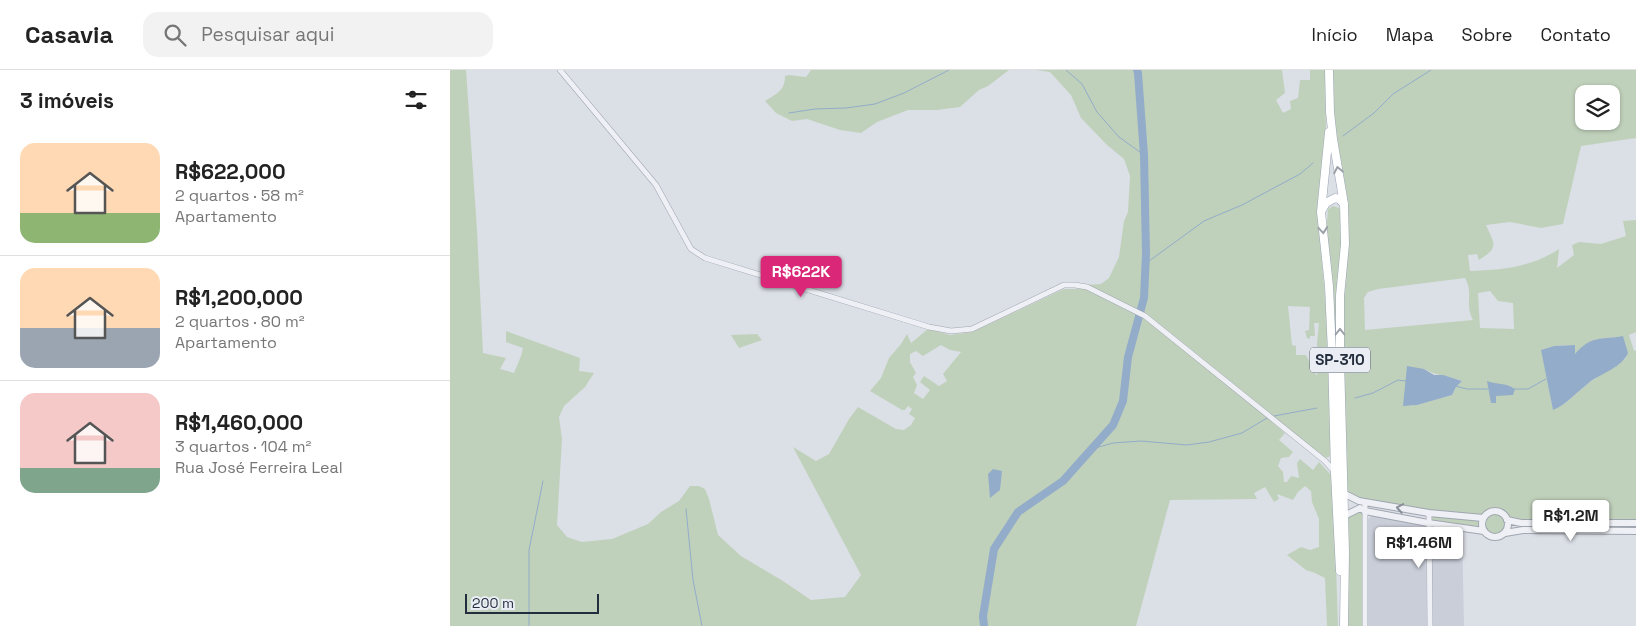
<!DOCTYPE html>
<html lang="pt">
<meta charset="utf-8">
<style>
:root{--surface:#fff;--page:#f2f2f2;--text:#222;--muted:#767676;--line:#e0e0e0;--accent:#db2777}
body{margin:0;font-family:"Space Grotesk",sans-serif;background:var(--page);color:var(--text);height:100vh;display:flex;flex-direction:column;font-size:19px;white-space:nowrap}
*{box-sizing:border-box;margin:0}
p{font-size:16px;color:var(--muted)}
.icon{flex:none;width:28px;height:28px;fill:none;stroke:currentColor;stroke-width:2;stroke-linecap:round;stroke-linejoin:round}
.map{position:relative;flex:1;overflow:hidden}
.panel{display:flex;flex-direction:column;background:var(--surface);width:450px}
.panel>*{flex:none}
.controls{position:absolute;left:1125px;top:15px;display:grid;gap:10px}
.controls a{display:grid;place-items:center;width:45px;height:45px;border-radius:10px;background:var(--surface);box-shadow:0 1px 4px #0004;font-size:25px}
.scale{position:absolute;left:15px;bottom:12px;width:134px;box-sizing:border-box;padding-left:5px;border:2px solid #242d3d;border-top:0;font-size:14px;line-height:18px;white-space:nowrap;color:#242d3d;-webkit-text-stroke:4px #eaeef4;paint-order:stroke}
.price{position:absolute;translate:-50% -42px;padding:0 11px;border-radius:5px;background:#fff;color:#222;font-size:16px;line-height:32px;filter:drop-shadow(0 1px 2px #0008)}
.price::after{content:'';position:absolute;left:50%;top:30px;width:15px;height:11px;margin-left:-8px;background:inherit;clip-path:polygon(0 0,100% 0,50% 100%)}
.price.active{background:var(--accent);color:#fff}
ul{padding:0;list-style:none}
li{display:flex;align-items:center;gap:15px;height:125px;padding:0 20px}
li+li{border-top:1px solid var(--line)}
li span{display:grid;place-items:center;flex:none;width:140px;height:100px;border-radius:15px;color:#555}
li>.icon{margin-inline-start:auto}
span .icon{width:60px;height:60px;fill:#fffc;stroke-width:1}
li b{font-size:21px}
h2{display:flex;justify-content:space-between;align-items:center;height:60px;padding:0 20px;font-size:21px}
header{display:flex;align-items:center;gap:30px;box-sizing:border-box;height:70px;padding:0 25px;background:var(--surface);border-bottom:1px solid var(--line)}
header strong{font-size:24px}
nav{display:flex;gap:28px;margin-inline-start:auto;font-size:18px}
.search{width:350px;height:45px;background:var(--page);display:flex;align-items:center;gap:12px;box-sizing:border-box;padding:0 18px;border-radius:15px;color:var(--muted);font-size:19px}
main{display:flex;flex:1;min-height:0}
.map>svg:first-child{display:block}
</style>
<header>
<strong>Casavia</strong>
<div class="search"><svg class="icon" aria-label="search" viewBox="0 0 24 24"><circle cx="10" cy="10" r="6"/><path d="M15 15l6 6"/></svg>Pesquisar aqui</div>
<nav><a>Início</a><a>Mapa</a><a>Sobre</a><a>Contato</a></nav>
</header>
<main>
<section class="panel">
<h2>3 imóveis<svg class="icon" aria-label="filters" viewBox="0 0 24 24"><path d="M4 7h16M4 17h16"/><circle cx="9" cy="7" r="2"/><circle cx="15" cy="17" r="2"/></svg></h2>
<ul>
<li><span style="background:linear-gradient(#ffd9b3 70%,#8fb573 0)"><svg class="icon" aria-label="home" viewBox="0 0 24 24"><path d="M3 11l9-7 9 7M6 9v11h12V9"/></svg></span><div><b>R$622,000</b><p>2 quartos · 58 m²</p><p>Apartamento</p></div></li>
<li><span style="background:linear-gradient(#ffd9b3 60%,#9aa5b1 0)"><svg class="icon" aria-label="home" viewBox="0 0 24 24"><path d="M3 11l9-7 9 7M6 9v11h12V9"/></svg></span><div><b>R$1,200,000</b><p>2 quartos · 80 m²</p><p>Apartamento</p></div></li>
<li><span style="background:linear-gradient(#f6c9c9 75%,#7fa58c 0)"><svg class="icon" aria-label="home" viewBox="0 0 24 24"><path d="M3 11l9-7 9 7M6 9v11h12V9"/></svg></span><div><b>R$1,460,000</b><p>3 quartos · 104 m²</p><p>Rua José Ferreira Leal</p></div></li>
</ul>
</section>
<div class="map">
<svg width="1186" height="556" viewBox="0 0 1186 556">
<rect width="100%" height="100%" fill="#dbdfe6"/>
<path fill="#c9ced9" d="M922,446L972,453L975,457L977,556H918V449Z
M984,458L1012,460L1014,556H983L981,460Z"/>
<path fill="#c0d1bb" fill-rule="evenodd" d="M0,0H16L27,160L33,283L56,288L50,299L64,303L71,286L73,278L56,272V261L130,288L129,301L144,303L135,317L114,336L109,347L112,369L107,455L117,467L132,472L162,469L198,454L211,442L229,431L240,416H249L255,419L259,429L268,465L291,486L333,511L361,530L395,527L411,505L343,377L366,391L379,384L399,349L408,337L446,359L454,360L461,355L465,348L459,344L462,339L458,336L455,340H452L420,321L431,308L439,288L451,274L457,264L461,273L478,259L500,265L522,262L614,219H636L696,249L803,335L835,363L829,370L843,382L839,387L831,388L828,396L833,402L834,412H837L841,406L849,408L847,393L850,389L863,400L869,392L883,407L888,556H877L875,508L865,503L856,500L837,485L851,477L860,480L869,477V449L862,432L861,421L855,416L848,422L843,430L827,424L829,429L824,432L815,417L804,423L807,429L720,430L686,556H0ZM491,275L500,280L511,282L493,304L497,311L489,316L474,306L470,312L480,320L473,329L464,323L467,315L463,307L466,303L460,292V284L466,281L473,286Z
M361,0H559L538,16L529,20L510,37L487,40H458L427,52L411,63L390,60L357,49L342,51L326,43L315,31C326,24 335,21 335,6L339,5L356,7Z
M586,0H832L835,23L826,30L833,43L841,39L840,31L848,28L850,10H860V0H875L876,61L868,145L880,284L882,383L879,387L875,388L697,244L637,215L651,214L659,208L669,187L674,151L678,142L680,106L674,89L657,75L631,48L621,25L600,2ZM838,236L860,237L859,260L855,261L857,268L860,269V266H865L864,253H869L867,273V306L856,285H846V276L842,275Z
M882,0H1186V68L1131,76L1113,154L1091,158L1060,152L1036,155C1044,174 1050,177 1029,190L1027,184L1018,185L1020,201C1052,200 1082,197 1109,179L1107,198L1124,185L1122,175L1129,172L1151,174L1176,166L1173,151L1186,150V262L1179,265L1184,281L1186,280V452H1071L1058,449C1051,438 1040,437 1032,447C1001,443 970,439 939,433C925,431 909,430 897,421L892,287L893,226L889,93L883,41ZM1134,24H1161V51H1134ZM1015,208C1024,224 1014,233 1023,250L915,260L914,228L918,222L928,219ZM1040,221L1048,231L1063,233L1064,259L1030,258L1028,223ZM1173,267L1176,288C1165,297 1152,303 1140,312C1130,319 1114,337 1103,339L1092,280L1104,276L1125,275V285L1154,268ZM974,299C986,306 999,306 1012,311L1006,317L1002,325L960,336Z
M883,136L889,138L892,150V478L876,167L878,139Z
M307,264L312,270L289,278L281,265Z
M910,440L914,443L912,556H898V447Z
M1033 454a12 12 0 1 1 24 0a12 12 0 1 1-24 0Z
M980,445L1031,451V459L980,453Z"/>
<path fill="#93acc9" d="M1173,266L1178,283C1172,297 1153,303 1141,311C1129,320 1116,335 1103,340L1091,280L1104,276L1125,275V284C1141,265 1151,270 1173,266Z
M957,296L974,299L984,305H993L1012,311L1006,317L1002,325L967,335L953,336Z
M1037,311C1048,315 1054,312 1065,319L1063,325L1046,326V333H1041Z
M543,399L552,401L550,420L540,428L538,404Z"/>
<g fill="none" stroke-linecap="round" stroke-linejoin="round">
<path stroke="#93acc9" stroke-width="1" d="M616,0L632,14L647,42L669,67L694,85
M339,43L365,39L396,38L425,34L454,23L499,0
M893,66L924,43L943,24L981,0
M695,194L754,151L792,135L850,104L863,93
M1005,316L1017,319H1038
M1065,319H1078L1096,309
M905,328L923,323L948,310L956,311
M824,346L867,338
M642,379L663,373L691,371L737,375L759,372L792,363L817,348
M236,439L243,510L252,556
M79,556V480L93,411"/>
<path stroke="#93acc9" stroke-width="8" d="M534,556L533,546L544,479L568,442L613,411L663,355L673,331L678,287L694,228L696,184L694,85L688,3L687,0"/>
<g stroke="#a0a6b0" stroke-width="6">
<path id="minor" d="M110,0L206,115L241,179L255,188L479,257L501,261L522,259L614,215H625L637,217L695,246L875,391L884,401
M979,443L980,556
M915,556V432"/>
</g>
<g stroke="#a0a6b0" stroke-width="8">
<path id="tertiary" d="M893,423L909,431L979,443L1033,448
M1032 454a13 13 0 1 1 26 0a13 13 0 1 1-26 0Z
M894,446L910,438L915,441L978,453L1034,461
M1057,450L1071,453H1186
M1055,463L1073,460L1186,461"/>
</g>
<g stroke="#9aa3b3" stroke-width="9">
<path id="primary" d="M879,0L880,42L883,69L894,134L895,174L890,226V288L895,482L894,556
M879,62L871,142L879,216L882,283L885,403L890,501
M872,140L876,133L885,128L889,129L894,134"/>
</g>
<use href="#minor" stroke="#eef0f5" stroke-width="5"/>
<use href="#tertiary" stroke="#eef0f5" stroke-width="6"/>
<use href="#primary" stroke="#fff" stroke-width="8"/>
</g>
<defs><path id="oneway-chevron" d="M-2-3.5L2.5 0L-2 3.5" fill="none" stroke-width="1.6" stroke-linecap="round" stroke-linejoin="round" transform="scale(1.25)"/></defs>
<g stroke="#9ca0a8">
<use href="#oneway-chevron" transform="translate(888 100) rotate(-101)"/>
<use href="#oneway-chevron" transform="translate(873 160) rotate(85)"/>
<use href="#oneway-chevron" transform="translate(890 262) rotate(-90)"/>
</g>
<use stroke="#898e99" href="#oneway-chevron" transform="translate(950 438) rotate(-170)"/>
<g text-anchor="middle" stroke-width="5" stroke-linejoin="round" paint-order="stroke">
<rect fill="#eaeef4" stroke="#5f6774" stroke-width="1" x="860" y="277.5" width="60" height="25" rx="4"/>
<g font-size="15" font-weight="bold" fill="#242d3d">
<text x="890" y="295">SP-310</text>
</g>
</g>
</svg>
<div class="controls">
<a><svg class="icon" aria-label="layers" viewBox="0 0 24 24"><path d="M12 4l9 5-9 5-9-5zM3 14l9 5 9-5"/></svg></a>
</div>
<div class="scale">200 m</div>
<b class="price active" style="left:351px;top:228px">R$622K</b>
<b class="price" style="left:1121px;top:472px">R$1.2M</b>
<b class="price" style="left:969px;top:499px">R$1.46M</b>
</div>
</main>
